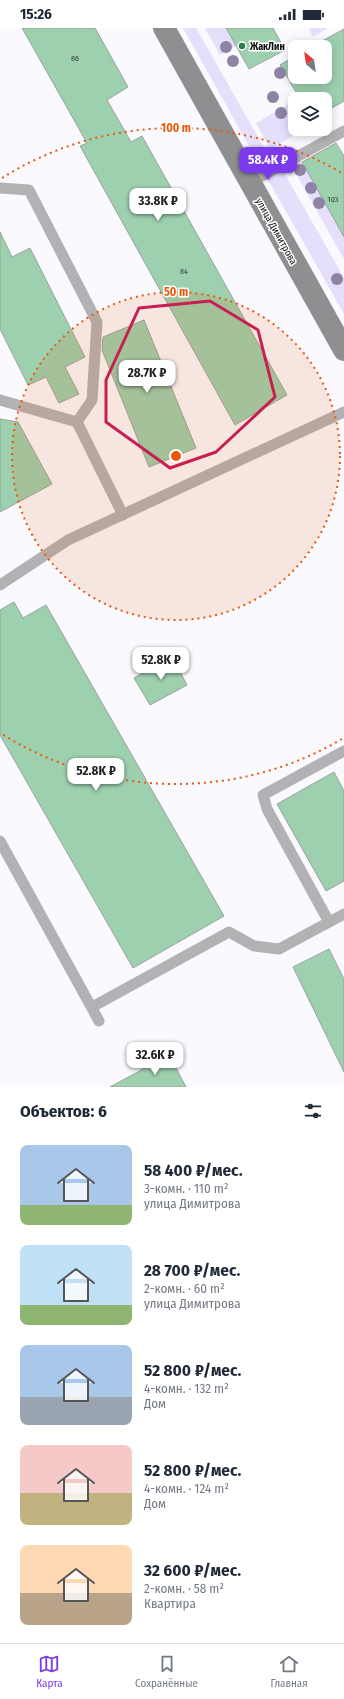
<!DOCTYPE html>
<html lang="ru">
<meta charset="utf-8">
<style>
:root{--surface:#fff;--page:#f2f2f3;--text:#1f2937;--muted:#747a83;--line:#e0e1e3;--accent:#7c3aed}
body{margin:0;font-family:"Fira Sans Condensed",sans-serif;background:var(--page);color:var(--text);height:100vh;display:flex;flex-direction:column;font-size:15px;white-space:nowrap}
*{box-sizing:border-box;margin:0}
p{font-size:13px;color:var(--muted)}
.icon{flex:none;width:22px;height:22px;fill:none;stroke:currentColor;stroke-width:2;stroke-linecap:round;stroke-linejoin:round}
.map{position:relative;height:1059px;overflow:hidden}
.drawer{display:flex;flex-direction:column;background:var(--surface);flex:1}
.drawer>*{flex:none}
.needle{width:26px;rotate:331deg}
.tools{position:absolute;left:288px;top:12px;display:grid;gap:8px}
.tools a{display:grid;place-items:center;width:44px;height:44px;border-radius:8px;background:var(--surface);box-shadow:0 2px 10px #0003;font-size:20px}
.price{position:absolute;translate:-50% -34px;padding:0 9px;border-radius:8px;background:#fff;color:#222;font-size:13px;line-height:26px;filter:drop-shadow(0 1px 2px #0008)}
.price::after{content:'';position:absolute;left:50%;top:24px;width:12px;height:9px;margin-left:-6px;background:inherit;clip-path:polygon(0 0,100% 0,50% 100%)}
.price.on{background:var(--accent);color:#fff}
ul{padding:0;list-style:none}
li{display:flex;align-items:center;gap:12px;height:100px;padding:0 20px}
li span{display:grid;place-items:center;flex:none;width:112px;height:80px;border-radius:8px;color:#555}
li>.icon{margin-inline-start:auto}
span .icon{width:48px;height:48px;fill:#fffc;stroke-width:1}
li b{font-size:17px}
h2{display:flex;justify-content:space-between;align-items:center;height:48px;padding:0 20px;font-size:17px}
.status{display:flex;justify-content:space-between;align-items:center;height:28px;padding:0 20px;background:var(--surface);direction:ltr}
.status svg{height:11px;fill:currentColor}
.menu{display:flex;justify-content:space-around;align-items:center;height:56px;border-top:1px solid var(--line);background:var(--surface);font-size:11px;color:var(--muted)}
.menu a{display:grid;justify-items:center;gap:2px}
.menu .on{color:var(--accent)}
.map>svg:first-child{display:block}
</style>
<div class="status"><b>15:26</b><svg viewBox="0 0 49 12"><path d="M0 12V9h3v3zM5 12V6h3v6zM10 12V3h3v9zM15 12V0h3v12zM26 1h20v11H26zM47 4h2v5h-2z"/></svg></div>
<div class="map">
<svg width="344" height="1059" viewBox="0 0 344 1059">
<rect width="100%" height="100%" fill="#faf9fe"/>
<path fill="#e5dffb" d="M183,0H196L266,123L258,124L249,118Z
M205,0H226L236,18L220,27Z
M309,0H328L313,9Z
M289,76L295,87V101L303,102L270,121L256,95Z
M301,132L344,209V231L291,137Z
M282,141L344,250V286L267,150Z"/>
<path fill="#9dd0af" stroke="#9da19e" d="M22,0H95L128,59L107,72L131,114L142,108L287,367L235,397L80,118L87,115Z
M226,0H273L285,22L249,41Z
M344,1V73L325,84V71H300L280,37L295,28V49H325V19H311Z
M336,115L344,128V209L302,134Z
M0,204L12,229L30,220L85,329L65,339L79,366L59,375L46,349L28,357L0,301Z
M144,292L196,420L149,439L102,322L103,309Z
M0,391L18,394L52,456L0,484Z
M14,574L23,590L46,577L224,888L133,940L0,707V582Z
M172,629L187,657L150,677L134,650Z
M334,744L344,763V853L326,863L277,776Z
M329,921L344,951V1044L293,939Z
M169,1027L186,1059H110Z"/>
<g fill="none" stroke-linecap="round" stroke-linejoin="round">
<path stroke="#b2b2b4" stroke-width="11" d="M249,155L344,103
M0,160L29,162L97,294L92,372L77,394
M0,372L77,394L123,487
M0,557L68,512L344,384
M0,813L99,993
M329,894L267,781L263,767L344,723
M92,979L229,904L254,918L279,921L344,886"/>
<path stroke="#8f8f92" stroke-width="22" d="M164,0L344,322"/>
</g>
<g fill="#8e83a5">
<circle cx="226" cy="19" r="6"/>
<circle cx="233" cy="33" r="6"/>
<circle cx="280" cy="45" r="6"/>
<circle cx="273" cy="69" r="6"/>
<circle cx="281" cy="85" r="6"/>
<circle cx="300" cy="142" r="6"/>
<circle cx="311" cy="160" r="6"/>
<circle cx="319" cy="175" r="6"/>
<circle cx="337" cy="251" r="6"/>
</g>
<path fill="none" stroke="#c2185b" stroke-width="3" stroke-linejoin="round" d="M210,273L258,302L275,369L216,424L170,440L106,394V352L139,280Z"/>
<circle cx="176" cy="428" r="164" fill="#e8590c" fill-opacity=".12"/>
<g fill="none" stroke="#e8590c" stroke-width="2" stroke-dasharray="2 4">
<circle cx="176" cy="428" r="164"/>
<path d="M342 711A328 328 0 0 1 2 706M2 150A328 328 0 0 1 342 145"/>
</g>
<circle fill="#2a7f53" stroke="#fff" stroke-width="1.5" cx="242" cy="18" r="4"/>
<g text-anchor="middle" stroke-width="3" stroke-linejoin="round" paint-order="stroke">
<g font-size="8" fill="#313d36">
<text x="75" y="33">86</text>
<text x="333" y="174">103</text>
<text x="184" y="246">84</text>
</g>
<g font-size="10" font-weight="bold" fill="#0d0c0e" stroke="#fff" text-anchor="start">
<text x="250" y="22">ЖакЛин</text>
</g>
<g font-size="10" fill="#0d0c0e" stroke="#fff">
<text transform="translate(277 203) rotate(61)" y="4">улица Димитрова</text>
</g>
</g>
<circle cx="176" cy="428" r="6" fill="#e8590c" stroke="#fff" stroke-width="2"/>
<g font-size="12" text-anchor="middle" font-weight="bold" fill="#e8590c" stroke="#fff" stroke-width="3" stroke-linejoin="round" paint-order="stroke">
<text x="176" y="104">100 m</text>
<text x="176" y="268">50 m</text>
</g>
</svg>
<div class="tools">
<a><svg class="needle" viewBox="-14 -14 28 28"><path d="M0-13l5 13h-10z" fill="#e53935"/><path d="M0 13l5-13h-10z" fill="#747a83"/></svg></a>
<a><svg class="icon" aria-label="layers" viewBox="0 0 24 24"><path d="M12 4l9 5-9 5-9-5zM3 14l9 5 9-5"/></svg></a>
</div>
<b class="price on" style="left:268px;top:153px">58.4K ₽</b>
<b class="price" style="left:158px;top:194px">33.8K ₽</b>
<b class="price" style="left:147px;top:366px">28.7K ₽</b>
<b class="price" style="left:161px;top:653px">52.8K ₽</b>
<b class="price" style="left:96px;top:764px">52.8K ₽</b>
<b class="price" style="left:155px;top:1048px">32.6K ₽</b>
</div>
<section class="drawer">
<h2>Объектов: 6<svg class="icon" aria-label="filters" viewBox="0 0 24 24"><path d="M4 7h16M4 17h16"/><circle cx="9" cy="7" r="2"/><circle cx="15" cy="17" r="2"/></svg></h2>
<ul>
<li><span style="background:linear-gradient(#a9c7e8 75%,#8fb573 0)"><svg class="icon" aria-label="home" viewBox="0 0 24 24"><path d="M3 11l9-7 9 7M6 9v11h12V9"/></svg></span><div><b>58 400 ₽/мес.</b><p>3-комн. · 110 m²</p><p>улица Димитрова</p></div></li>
<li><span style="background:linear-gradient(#bfe0f5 75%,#8fb573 0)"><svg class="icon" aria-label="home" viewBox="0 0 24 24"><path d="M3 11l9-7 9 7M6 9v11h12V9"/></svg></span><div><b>28 700 ₽/мес.</b><p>2-комн. · 60 m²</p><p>улица Димитрова</p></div></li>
<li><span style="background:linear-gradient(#a9c7e8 65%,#9aa5b1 0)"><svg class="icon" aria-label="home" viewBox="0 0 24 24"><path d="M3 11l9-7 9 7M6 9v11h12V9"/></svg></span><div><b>52 800 ₽/мес.</b><p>4-комн. · 132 m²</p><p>Дом</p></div></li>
<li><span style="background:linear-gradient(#f6c9c9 60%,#c2b280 0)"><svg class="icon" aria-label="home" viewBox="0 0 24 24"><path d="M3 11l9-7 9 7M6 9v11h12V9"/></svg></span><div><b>52 800 ₽/мес.</b><p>4-комн. · 124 m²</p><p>Дом</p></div></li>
<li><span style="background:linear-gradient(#ffd9b3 60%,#b9a48a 0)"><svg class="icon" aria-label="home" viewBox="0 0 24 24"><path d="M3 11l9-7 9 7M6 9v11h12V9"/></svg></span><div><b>32 600 ₽/мес.</b><p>2-комн. · 58 m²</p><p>Квартира</p></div></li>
</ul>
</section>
<nav class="menu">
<a class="on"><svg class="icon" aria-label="map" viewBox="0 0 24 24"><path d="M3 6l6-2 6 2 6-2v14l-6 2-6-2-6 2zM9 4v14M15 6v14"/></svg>Карта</a>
<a><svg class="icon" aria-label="saved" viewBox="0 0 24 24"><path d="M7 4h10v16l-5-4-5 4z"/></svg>Сохранённые</a>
<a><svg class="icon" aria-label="home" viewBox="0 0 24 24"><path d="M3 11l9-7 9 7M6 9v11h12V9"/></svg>Главная</a>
</nav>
